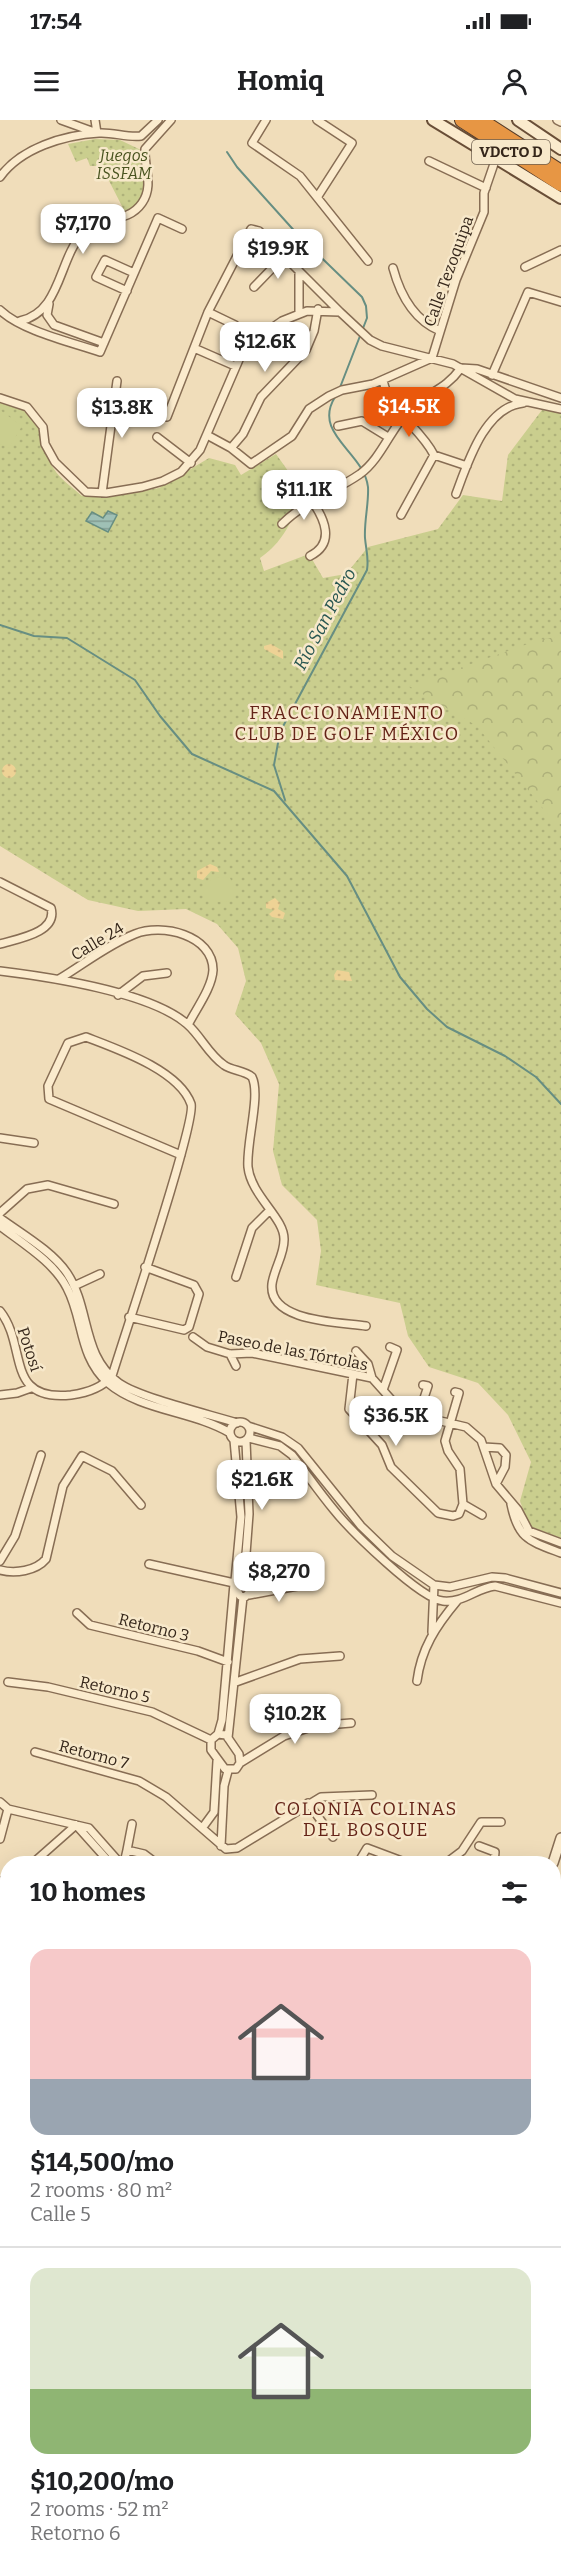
<!DOCTYPE html>
<meta charset="utf-8">
<style>
:root{--surface:#fff;--page:#f2f2f2;--text:#202124;--muted:#757577;--line:#e0e0e0;--accent:#ea580c}
body{margin:0;font-family:Bitter,serif;background:var(--page);color:var(--text);height:100vh;display:flex;flex-direction:column;font-size:22px;white-space:nowrap}
*{box-sizing:border-box;margin:0}
p{font-size:20px;color:var(--muted)}
.icon{flex:none;width:33px;height:33px;fill:none;stroke:currentColor;stroke-width:2;stroke-linecap:round;stroke-linejoin:round}
.map{position:relative;flex:1;overflow:hidden}
.drawer{position:absolute;left:0px;top:1736px;width:561px;height:722px;display:flex;flex-direction:column;background:var(--surface);border-radius:24px 24px 0 0;box-shadow:0 6px 24px #0002}
.drawer>*{flex:none}
.price{position:absolute;translate:-50% -51px;padding:0 14px;border-radius:12px;background:#fff;color:#222;font-size:20px;line-height:39px;filter:drop-shadow(0 2px 3px #0008)}
.price::after{content:'';position:absolute;left:50%;top:36px;width:18px;height:14px;margin-left:-9px;background:inherit;clip-path:polygon(0 0,100% 0,50% 100%)}
.price.on{background:var(--accent);color:#fff}
ul{padding:0;list-style:none}
li{display:grid;align-content:center;gap:12px;height:318px;padding:0 30px}
li+li{border-top:2px solid var(--line)}
li span{display:grid;place-items:center;height:186px;border-radius:18px;color:#555}
li>.icon{margin-inline-start:auto}
span .icon{width:108px;height:108px;fill:#fffc;stroke-width:1}
li b{font-size:26px}
h2{display:flex;justify-content:space-between;align-items:center;height:72px;padding:0 30px;font-size:26px}
.status{display:flex;justify-content:space-between;align-items:center;height:42px;padding:0 30px;background:var(--surface);direction:ltr}
.status svg{height:16px;fill:currentColor}
header{display:flex;justify-content:space-between;align-items:center;height:78px;padding:0 30px;background:var(--surface);font-size:27px;font-weight:700}
.map>svg:first-child{display:block}
</style>
<div class="status"><b>17:54</b><svg viewBox="0 0 49 12"><path d="M0 12V9h3v3zM5 12V6h3v6zM10 12V3h3v9zM15 12V0h3v12zM26 1h20v11H26zM47 4h2v5h-2z"/></svg></div>
<header><svg class="icon" aria-label="menu" viewBox="0 0 24 24"><path d="M4 6h16M4 12h16M4 18h16"/></svg>Homiq<svg class="icon" aria-label="person" viewBox="0 0 24 24"><circle cx="12" cy="8" r="4"/><path d="M4 21q1-7 8-7t8 7"/></svg></header>
<div class="map">
<svg width="561" height="2456" viewBox="0 0 561 2456">
<defs>
<pattern id="grass-dots" width="8" height="8" patternUnits="userSpaceOnUse" patternTransform="scale(1.5)"><rect width="8" height="8" fill="#cace8e"/><path d="M2 2h.1M6 6h.1" fill="none" stroke="#aeb17a" stroke-width="1.8" stroke-linecap="round"/></pattern>
<pattern id="forest-crowns" width="20" height="18" patternUnits="userSpaceOnUse" patternTransform="scale(1.5)"><rect width="20" height="18" fill="#cace8e"/><path d="M2 6a3 3 0 1 1 6 0M12 15a3 3 0 1 1 6 0" fill="none" stroke="#aeb17a"/></pattern>
<pattern id="sand-dots" width="8" height="8" patternUnits="userSpaceOnUse" patternTransform="scale(1.5)"><rect width="8" height="8" fill="#eed295"/><path d="M2 2h.1M6 6h.1" fill="none" stroke="#cdb480" stroke-width="1.8" stroke-linecap="round"/></pattern>
<pattern id="water-rules" width="6" height="5" patternUnits="userSpaceOnUse" patternTransform="scale(1.5)"><rect width="6" height="5" fill="#9fc0b5"/><path d="M0 2.5h6" fill="none" stroke="#829c92"/></pattern>
</defs>
<rect width="100%" height="100%" fill="#f0ddba"/>
<path fill="url(#grass-dots)" d="M95,19L120,20L143,31C148,62 152,74 127,96L103,49L100,46H90L87,38L76,42L68,24Z
M0,282C60,299 30,312 54,349C60,359 73,368 82,376H113L159,368L209,338L235,345L241,355L276,334L308,379L287,395L290,403C282,418 274,428 260,438L264,451L309,434L323,458L346,454L368,427L438,409L463,375L502,381L508,335L542,290L561,293V1418L529,1406L520,1381L531,1342L508,1295L478,1263L429,1247L408,1216L400,1183L316,1165L321,1131L317,1100L282,1065L273,1031L279,964L261,923L235,894L246,861L238,828L217,804L186,789L138,791L88,780L0,726Z
M561,2353V2372L554,2396V2364Z"/>
<path fill="url(#forest-crowns)" d="M561,516V704L553,701L477,606L409,566L539,520Z"/>
<path fill="url(#sand-dots)" d="M271,524L283,531V539L264,529V526Z
M2 651a7 7 0 1 1 14 0a7 7 0 1 1-14 0Z
M210,744L217,747L219,752L211,751L203,760L197,758V751Z
M275,778L280,783L278,789L285,793L283,799L272,797L269,794L274,790L266,788V783Z
M337,850L349,852L352,861L335,860L334,855Z"/>
<path fill="#cace8e" d="M0,290L22,306L9,328L0,324Z
M219,757L230,758L236,771L231,781L216,782L204,774L203,764Z
M0,2163L8,2169V2450H104L102,2456H0Z"/>
<path fill="url(#water-rules)" stroke="#678e82" stroke-width="1.5" d="M108,391L117,395L108,412L86,401L92,392L103,398Z"/>
<g fill="none" stroke-linecap="round" stroke-linejoin="round">
<path stroke="#678e82" stroke-width="2" d="M227,32L237,47L299,116L362,177L366,186L367,198L339,270
M0,505L34,516L67,518L135,560L160,596L192,634L274,671L347,756L400,857L427,889L447,907L505,936L536,957L561,984
M285,680L274,645L280,612L367,450C369,438 366,430 365,418C364,401 369,383 368,367C364,332 312,314 335,277"/>
<g stroke="#876d54" stroke-width="10">
<path id="minor" d="M61,0L97,13L95,0
M266,0L252,23L300,56L368,141
M317,0L352,23L318,76
M557,0L561,2
M429,41L486,68
M0,57C21,28 64,15 99,13C113,12 128,18 141,16L158,0
M525,147L561,130
M393,148C400,174 414,200 440,211
M299,151V192
M254,167L284,136
M127,171L96,157L105,140L134,153
M49,184L47,195L54,205L104,223
M0,190C22,211 71,222 100,232L158,98L182,109
M208,192L235,205L251,223
M20,201C61,192 58,141 82,114C98,95 127,105 142,83C154,66 144,48 145,29L171,0
M194,228L235,246
M461,248L477,249L561,278
M492,255L528,172L561,182
M383,260C389,292 420,307 434,335L467,346
M0,278L27,287L43,307L45,324L55,342L86,372L106,373L142,367L163,361L181,352L200,330L241,235L256,219L282,201L307,191L340,192L370,220L382,226L453,244L515,279L561,289
M167,297L208,192L251,109L259,111L340,192
M338,306L362,301L388,317
M207,315L231,328L251,344L292,316L309,289L329,276L342,270L373,264L432,238L456,160L484,92V73L496,38
M157,317L191,343
M231,328L243,314L261,277L306,230L314,211L318,189
M102,373L117,261
M456,374C468,342 485,287 523,283
M401,395L434,335
M282,404C305,381 334,372 360,354C382,338 391,307 411,288C430,271 445,270 461,248
M310,436C336,423 324,398 312,381
M0,762L51,788C58,813 16,819 0,824
M0,851C49,857 150,872 187,904C201,916 208,934 224,945C232,951 244,950 252,957C261,975 246,1023 248,1047C251,1076 285,1098 284,1120C284,1135 274,1149 272,1164C268,1202 339,1202 366,1206
M59,859C84,844 109,824 135,814C162,803 213,815 213,850C212,868 196,889 188,905
M118,875L143,856L167,853
M0,1018L34,1023
M0,1093L27,1069L48,1065L114,1084
M0,1098C22,1114 52,1131 67,1153C91,1189 81,1236 119,1263C141,1278 208,1294 237,1303
M0,1106C22,1123 54,1142 67,1168C84,1200 78,1236 108,1263C141,1291 193,1291 230,1313
M236,1157L252,1108L269,1091
M74,1166L100,1154
M0,1191C28,1226 4,1282 71,1275C86,1273 102,1268 112,1256C122,1222 197,1001 191,984C179,950 117,929 86,917L68,923L48,966L49,979L181,1035
M129,1197L184,1210L189,1207L199,1174L194,1165L145,1147
M193,1217L207,1227L230,1234L252,1233L372,1258L398,1287L407,1293L466,1307L481,1320L496,1364L518,1390L529,1411L561,1423
M356,1231L368,1244L372,1258
M230,1234L236,1246
M353,1254L349,1289L382,1325L391,1347L438,1393L453,1396L459,1394L463,1384L460,1349L448,1331L445,1321L459,1273L455,1272
M383,1270L397,1230L390,1227
M0,1275L17,1273L31,1268
M418,1296L428,1266L423,1265
M230 1312a10 10 0 1 1 20 0a10 10 0 1 1-20 0Z
M248,1306L282,1317L298,1328L361,1406L392,1436L434,1465L450,1467L492,1457L505,1458L561,1473
M249,1318L280,1326L292,1335C306,1353 319,1372 334,1390C350,1410 420,1479 443,1481C464,1483 476,1468 495,1466L561,1483
M234,1320L241,1397L235,1461
M484,1327L500,1328L506,1335L505,1347L496,1364
M463,1384L482,1395
M511,1384C518,1419 529,1421 561,1433
M0,1441L15,1416L41,1335
M149,1444L234,1463
M0,1450C15,1454 36,1451 46,1439L63,1366L82,1336L112,1351L141,1385
M241,1459L250,1472L245,1477L240,1476L234,1464L236,1460Z
M244,1460L249,1394L246,1321
M249,1475L308,1464
M77,1493L90,1505L198,1531L228,1542
M432,1512L434,1465
M417,1561C421,1529 436,1506 457,1481
M8,1562L48,1567L152,1592L211,1620
M236,1562L300,1539L340,1536
M218,1614L222,1600L234,1464
M218,1614L226,1615L239,1634L240,1643L236,1649H225L211,1630V1620Z
M228,1618L243,1477
M35,1632L139,1661L166,1677L226,1729L237,1728L321,1677L372,1675
M240,1643L284,1616L314,1606L351,1603
M0,1682L8,1689L89,1708L120,1743
M308,1683L333,1717
M76,1705L110,1743
M203,1707L214,1692L217,1641
M0,1719L8,1689
M221,1726L224,1666L228,1651
M479,1726L495,1732L494,1743
M127,1730L132,1704
M465,1742L470,1743
M33,1743L76,1705
M124,1743L127,1730L144,1734L156,1743
M358,1743L367,1728L407,1743
M446,1743L462,1731L481,1702H501
M0,1761L8,1763
M0,1800L8,1801
M0,1834L8,1836
M0,2001L8,1993
M0,2012L8,2015
M0,2060L8,2052
M0,2109L8,2111
M559,2219L561,2211
M554,2247L557,2230
M95,2456L97,2450
M137,2456L140,2450
M198,2456L203,2450"/>
</g>
<g stroke="#876d54" stroke-width="12">
<path id="tertiary" d="M553,1743L561,1718
M554,2432L561,2435
M550,2450L561,2456
M308,2456L310,2450"/>
</g>
<g stroke="#694e37" stroke-width="14">
<path id="secondary" d="M433,0L561,78
M518,0L561,29
M554,2068L561,2045
M554,2214L561,2187
M554,2228L561,2223
M554,2309L561,2302
M554,2348L561,2342
M554,2441L561,2445
M418,2456L423,2450
M445,2456L451,2450
M484,2456L485,2450
M517,2456V2450
M528,2456L536,2450"/>
</g>
<g stroke="#543b29" stroke-width="16">
<path id="motorway" d="M462,0L561,64
M480,0L561,52
M554,2124L561,2097
M554,2161L561,2134
M496,2456L497,2450
M506,2456V2450"/>
</g>
<use href="#minor" stroke="#fbebcd" stroke-width="7"/>
<use href="#tertiary" stroke="#fbebcd" stroke-width="9"/>
<use href="#secondary" stroke="#fbebcd" stroke-width="10"/>
<use href="#motorway" stroke="#e79644" stroke-width="14"/>
<path stroke="#35261a" stroke-width="1.5" d="M554,2325L561,2317
M430,2456L435,2450"/>
</g>
<g text-anchor="middle" stroke-width="5" stroke-linejoin="round" paint-order="stroke">
<rect fill="#f7e8ca" stroke="#6f604f" stroke-width="1.5" x="472" y="20" width="78" height="24" rx="4.5"/>
<g font-size="15" font-weight="bold" fill="#35261a">
<text x="511" y="37">VDCTO D</text>
</g>
<g font-size="16" font-style="italic" fill="#49531f" stroke="#f7e8ca">
<text x="124" y="41">Juegos<tspan x="124" dy="18">ISSFAM</tspan></text>
</g>
<g font-size="16" fill="#35261a" stroke="#f7e8ca">
<text transform="translate(448 151) rotate(-70)" y="6">Calle Tezoquipa</text>
<text transform="translate(97 821) rotate(-31)" y="6">Calle 24</text>
<text transform="translate(30 1229) rotate(72)" y="6">Potosí</text>
<text transform="translate(293 1230) rotate(11)" y="6">Paseo de las Tórtolas</text>
<text transform="translate(154 1507) rotate(14)" y="6">Retorno 3</text>
<text transform="translate(115 1569) rotate(13)" y="6">Retorno 5</text>
<text transform="translate(94 1634) rotate(15)" y="6">Retorno 7</text>
</g>
<g font-size="18" font-style="italic" fill="#285651" stroke="#f7e8ca">
<text transform="translate(325 499) rotate(-62)" y="6">Río San Pedro</text>
</g>
<g font-size="18" letter-spacing="1.5" fill="#642317" stroke="#f7e8ca">
<text x="347" y="599">FRACCIONAMIENTO<tspan x="347" dy="21">CLUB DE GOLF MÉXICO</tspan></text>
<text x="366" y="1695">COLONIA COLINAS<tspan x="366" dy="21">DEL BOSQUE</tspan></text>
</g>
</g>
</svg>
<b class="price" style="left:83px;top:135px">$7,170</b>
<b class="price" style="left:278px;top:160px">$19.9K</b>
<b class="price" style="left:265px;top:253px">$12.6K</b>
<b class="price on" style="left:409px;top:318px">$14.5K</b>
<b class="price" style="left:122px;top:319px">$13.8K</b>
<b class="price" style="left:304px;top:401px">$11.1K</b>
<b class="price" style="left:396px;top:1327px">$36.5K</b>
<b class="price" style="left:262px;top:1391px">$21.6K</b>
<b class="price" style="left:279px;top:1483px">$8,270</b>
<b class="price" style="left:295px;top:1625px">$10.2K</b>
<section class="drawer">
<h2>10 homes<svg class="icon" aria-label="filters" viewBox="0 0 24 24"><path d="M4 7h16M4 17h16"/><circle cx="9" cy="7" r="2"/><circle cx="15" cy="17" r="2"/></svg></h2>
<ul>
<li><span style="background:linear-gradient(#f6c9c9 70%,#9aa5b1 0)"><svg class="icon" aria-label="home" viewBox="0 0 24 24"><path d="M3 11l9-7 9 7M6 9v11h12V9"/></svg></span><div><b>$14,500/mo</b><p>2 rooms · 80 m²</p><p>Calle 5</p></div></li>
<li><span style="background:linear-gradient(#dfe7d0 65%,#8fb573 0)"><svg class="icon" aria-label="home" viewBox="0 0 24 24"><path d="M3 11l9-7 9 7M6 9v11h12V9"/></svg></span><div><b>$10,200/mo</b><p>2 rooms · 52 m²</p><p>Retorno 6</p></div></li>
</ul>
</section>
</div>
